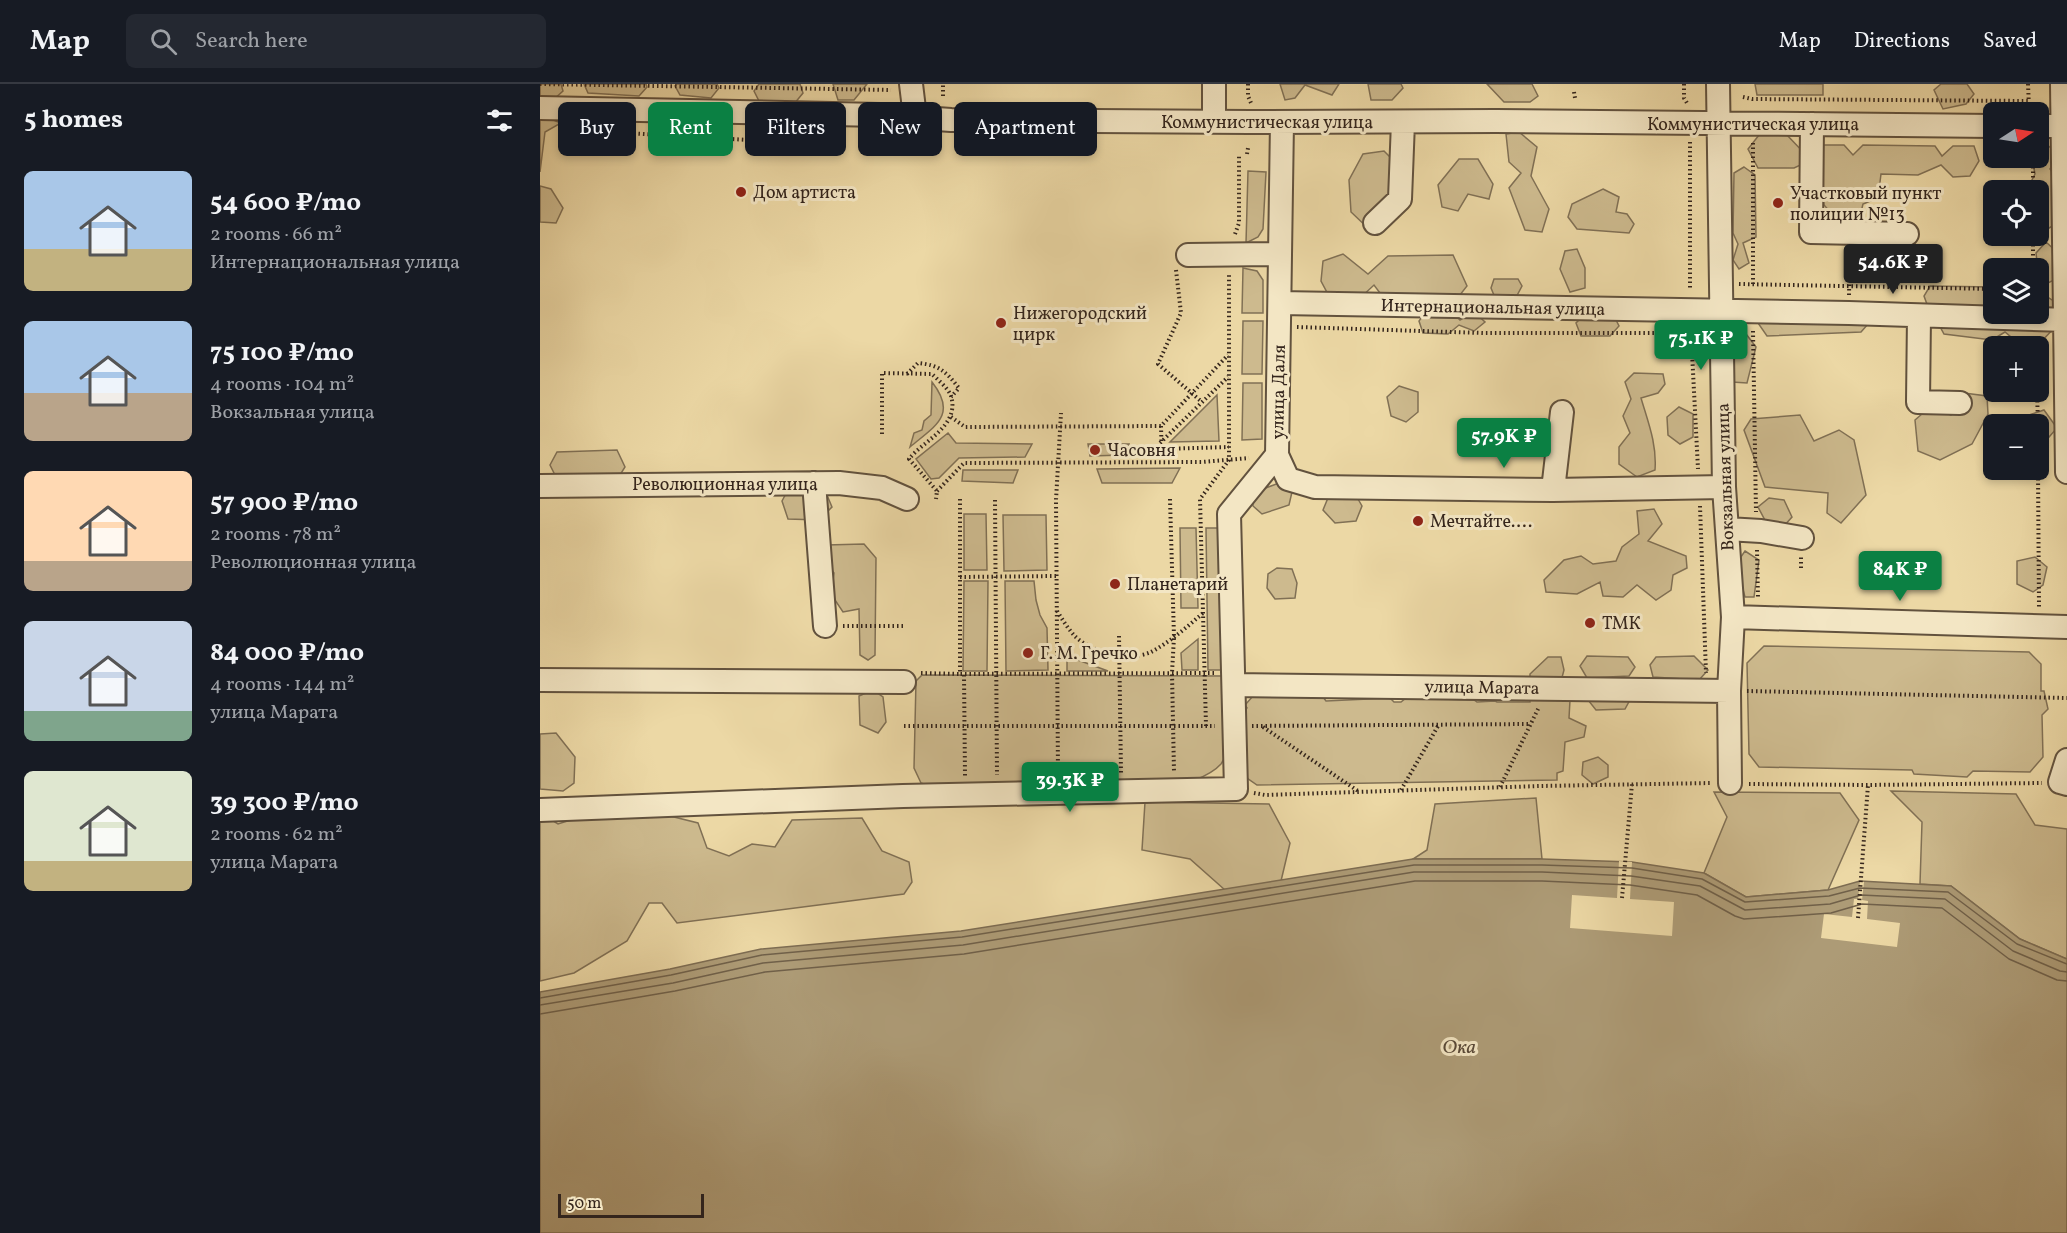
<!DOCTYPE html>
<meta charset="utf-8">
<style>
:root{--surface:#171b24;--page:#242831;--text:#f1f3f6;--muted:#9ea1a6;--line:#363941;--accent:#0b8043}
body{margin:0;font-family:Vollkorn,serif;background:var(--page);color:var(--text);height:100vh;display:flex;flex-direction:column;font-size:22px;white-space:nowrap}
*{box-sizing:border-box;margin:0}
p{font-size:20px;color:var(--muted)}
.icon{flex:none;width:33px;height:33px;fill:none;stroke:currentColor;stroke-width:2;stroke-linecap:round;stroke-linejoin:round}
.map{position:relative;flex:1;overflow:hidden}
.side{display:flex;flex-direction:column;background:var(--surface);width:540px}
.side>*{flex:none}
.guide{position:absolute;left:18px;top:18px;width:570px;height:54px;display:flex;gap:12px}
.needle{width:39px;rotate:78deg}
.fabs{position:absolute;left:1443px;top:18px;display:grid;gap:12px}
.fabs a{display:grid;place-items:center;width:66px;height:66px;border-radius:9px;background:var(--surface);box-shadow:0 3px 9px #0003;font-size:30px}
.scale{position:absolute;left:18px;bottom:15px;width:146px;box-sizing:border-box;padding-left:6px;border:3px solid #34251c;border-top:0;font-size:16px;line-height:21px;white-space:nowrap;color:#34251c;-webkit-text-stroke:4px #f3e6c4;paint-order:stroke}
.price{position:absolute;translate:-50% -51px;padding:0 14px;border-radius:6px;background:var(--accent);color:#fff;font-size:20px;line-height:39px;filter:drop-shadow(0 2px 3px #0008)}
.price::after{content:'';position:absolute;left:50%;top:36px;width:18px;height:14px;margin-left:-9px;background:inherit;clip-path:polygon(0 0,100% 0,50% 100%)}
.price.selected{background:#222;color:#fff}
ul{padding:0;list-style:none}
li{display:flex;align-items:center;gap:18px;height:150px;padding:0 24px}
li span{display:grid;place-items:center;flex:none;width:168px;height:120px;border-radius:9px;color:#555}
li>.icon{margin-inline-start:auto}
span .icon{width:72px;height:72px;fill:#fffc;stroke-width:1}
li b{font-size:26px}
h2{display:flex;justify-content:space-between;align-items:center;height:72px;padding:0 24px;font-size:26px}
.tag{padding:0 21px;border-radius:9px;background:var(--surface);box-shadow:0 3px 9px #0003;font-size:21px;line-height:54px}
.tag.selected{background:var(--accent);color:#fff}
header{display:flex;align-items:center;gap:36px;box-sizing:border-box;height:84px;padding:0 30px;background:var(--surface);border-bottom:2px solid var(--line)}
header strong{font-size:28px}
nav{display:flex;gap:33px;margin-inline-start:auto;font-size:21px}
.search{width:420px;height:54px;background:var(--page);display:flex;align-items:center;gap:15px;box-sizing:border-box;padding:0 21px;border-radius:9px;color:var(--muted);font-size:22px}
main{display:flex;flex:1;min-height:0}
.map>svg:first-child{display:block}
</style>
<header>
<strong>Map</strong>
<div class="search"><svg class="icon" aria-label="search" viewBox="0 0 24 24"><circle cx="10" cy="10" r="6"/><path d="M15 15l6 6"/></svg>Search here</div>
<nav><a>Map</a><a>Directions</a><a>Saved</a></nav>
</header>
<main>
<section class="side">
<h2>5 homes<svg class="icon" aria-label="filters" viewBox="0 0 24 24"><path d="M4 7h16M4 17h16"/><circle cx="9" cy="7" r="2"/><circle cx="15" cy="17" r="2"/></svg></h2>
<ul>
<li><span style="background:linear-gradient(#a9c7e8 65%,#c2b280 0)"><svg class="icon" aria-label="home" viewBox="0 0 24 24"><path d="M3 11l9-7 9 7M6 9v11h12V9"/></svg></span><div><b>54 600 ₽/mo</b><p>2 rooms · 66 m²</p><p>Интернациональная улица</p></div></li>
<li><span style="background:linear-gradient(#a9c7e8 60%,#b9a48a 0)"><svg class="icon" aria-label="home" viewBox="0 0 24 24"><path d="M3 11l9-7 9 7M6 9v11h12V9"/></svg></span><div><b>75 100 ₽/mo</b><p>4 rooms · 104 m²</p><p>Вокзальная улица</p></div></li>
<li><span style="background:linear-gradient(#ffd9b3 75%,#b9a48a 0)"><svg class="icon" aria-label="home" viewBox="0 0 24 24"><path d="M3 11l9-7 9 7M6 9v11h12V9"/></svg></span><div><b>57 900 ₽/mo</b><p>2 rooms · 78 m²</p><p>Революционная улица</p></div></li>
<li><span style="background:linear-gradient(#c9d6e8 75%,#7fa58c 0)"><svg class="icon" aria-label="home" viewBox="0 0 24 24"><path d="M3 11l9-7 9 7M6 9v11h12V9"/></svg></span><div><b>84 000 ₽/mo</b><p>4 rooms · 144 m²</p><p>улица Марата</p></div></li>
<li><span style="background:linear-gradient(#dfe7d0 75%,#c2b280 0)"><svg class="icon" aria-label="home" viewBox="0 0 24 24"><path d="M3 11l9-7 9 7M6 9v11h12V9"/></svg></span><div><b>39 300 ₽/mo</b><p>2 rooms · 62 m²</p><p>улица Марата</p></div></li>
</ul>
</section>
<div class="map">
<svg width="1527" height="1149" viewBox="0 0 1527 1149">
<rect width="100%" height="100%" fill="#ecd8a5"/>
<filter id="stains"><feTurbulence type="fractalNoise" baseFrequency=".00333" numOctaves="4"/><feColorMatrix values="0 0 0 0 .2 0 0 0 0 .09 0 0 0 0 .02 0 0 0 .5 -.17"/></filter>
<radialGradient id="worn" r=".72"><stop offset=".6" stop-color="#630" stop-opacity="0"/><stop offset="1" stop-color="#630" stop-opacity=".3"/></radialGradient>
<path fill="#cdba8e" stroke="#807055" stroke-width="1.5" d="M0,0H21L23,7L13,16L0,15Z
M44,0H106L107,3L99,12L48,9Z
M137,0H177L179,4L171,14L140,11L135,2Z
M219,0H260L263,9L250,25L222,23L214,7Z
M293,0H327L314,16H298Z
M740,0H799L792,11L765,1L755,14L745,16Z
M828,0H861L863,4L852,16H831Z
M947,0H992L998,12L990,18H964Z
M1215,0H1283V11H1217Z
M1401,0H1427L1434,10L1426,20L1403,25L1394,6Z
M82,30L86,40L76,47L40,46L37,34Z
M0,31L21,39L5,48L0,88Z
M979,48L997,63L991,92L1009,125L1002,148L985,146L969,104L981,89L969,78L966,50Z
M1246,50L1267,72L1280,61H1304L1313,71L1323,61L1395,62L1402,72L1413,62H1434L1439,77L1430,92L1413,93L1401,81L1378,91L1341,90L1338,114L1323,120L1318,140L1300,139L1284,121L1280,83L1267,78L1254,84H1218L1208,65L1219,51Z
M1505,59L1518,70L1510,85L1518,97L1521,137L1504,147L1499,142L1498,106H1490V100L1495,90L1492,74H1498L1499,61Z
M844,67L855,78L853,106L830,146L811,128L809,96L823,70Z
M919,75H938L953,100L949,115L928,110L918,127L902,123L898,101Z
M1204,83L1215,91L1216,153L1203,159L1209,179L1199,185L1193,176L1198,160L1193,149L1194,89Z
M708,87L726,88L723,145L718,153L706,159Z
M0,102L11,105L23,124L16,139L0,138Z
M1063,105L1079,113L1076,128L1087,130L1094,140L1089,149L1037,145L1028,133L1032,120Z
M1506,158L1518,169V194L1506,200L1499,196L1496,169Z
M1037,165L1045,184V204L1030,208L1020,185L1025,167Z
M803,170L828,190L848,172L913,171L927,202L916,216L843,213L834,201L819,215L790,214L781,197L783,177Z
M703,184L717,187L723,196V229H702Z
M954,195H978L982,202L974,217L956,216L951,204Z
M1390,202L1453,203V223H1388L1384,212Z
M1503,210L1515,218L1517,241L1499,260L1477,258L1465,248L1452,256L1404,250L1398,239L1498,230L1499,212Z
M886,227H911L920,236L934,228L945,238L934,247L919,241L908,250L883,249L879,237Z
M1073,230L1079,242L1070,252H1041L1036,239L1044,231Z
M1134,231H1153L1157,238L1148,247H1132L1128,240Z
M1230,231L1329,239L1321,248L1227,252L1218,239Z
M703,237H723L722,290H702Z
M1203,246L1216,263L1207,299L1192,298L1187,261Z
M1094,289L1123,290L1125,300L1118,309L1101,314C1108,338 1117,360 1115,386L1097,393L1079,380V363L1090,349L1083,332L1091,315L1085,298Z
M392,298C418,331 395,342 370,363L374,349L382,346L384,337L391,331Z
M703,299H722V355L702,356Z
M859,302L878,308V328L866,338L851,332L847,313Z
M1424,309L1447,312L1448,330L1432,360L1400,376L1378,367L1375,336L1390,323L1411,331Z
M677,311L679,357L630,358Z
M1139,323L1153,330V353L1140,360L1128,351L1127,333Z
M1504,326L1517,344L1502,361L1499,359L1498,340H1486V332Z
M1260,331L1274,357L1299,346L1314,356L1326,411L1301,439L1287,429L1288,409L1225,403L1204,346L1211,335Z
M408,349L416,359L492,360L485,373L419,374L399,394L391,395L376,375Z
M548,360H589L584,371L550,372Z
M77,366L85,383L75,399L18,397L10,381L17,368Z
M640,384L632,399H562L557,385Z
M423,386H478L473,399L422,397Z
M739,399L752,408L749,421L722,430L713,422L712,409Z
M249,404H284L292,423L279,436L248,435L242,417Z
M814,408L822,422L816,437L795,439L783,426L790,409Z
M1229,414L1244,416L1252,433L1243,443L1227,440L1218,423Z
M1114,425L1122,440L1108,457L1146,472L1147,484L1133,491L1131,506L1116,516L1097,501L1083,513L1063,512L1060,498L1037,510L1006,508L1004,496L1024,476L1041,472L1053,480L1076,477L1082,463L1099,450L1097,427Z
M424,430H446L447,486H424Z
M463,431H506L507,486L464,487Z
M640,444H656L658,524H641Z
M666,444H683L686,586H668Z
M324,460L336,474L335,571L328,576L320,571L319,525L303,528L291,510L294,489L283,475L286,461Z
M1205,467L1219,476L1214,513H1205L1196,480Z
M1495,473L1507,483L1503,501L1493,508L1477,500V477Z
M737,484L752,485L757,499L755,514L735,515L727,504L728,490Z
M424,497H448L447,587H423Z
M465,497H494L496,516L500,531L507,544L508,586L466,587Z
M658,555V586H642L641,569Z
M1224,562L1489,568L1501,580V607H1504L1508,625L1502,631L1503,673L1490,688L1433,687L1427,693L1374,690L1372,686L1219,683L1209,670L1207,579Z
M527,568L538,576L568,587H527Z
M1047,572L1088,573L1095,583L1089,592L1047,594L1040,582Z
M1154,572L1168,586L1159,596L1113,593L1110,581L1116,573Z
M1008,573H1021L1024,586L1020,601L1030,616L1029,634L1046,642L1044,653L1025,658L1023,687L1017,689V696L717,701L707,694L705,626L707,624L705,621L713,612L783,613L786,617L850,614L854,618H861L866,614L934,616L937,618L955,617L957,618H990V590Z
M382,591L687,592C687,614 695,662 681,680C674,688 663,693 653,697L392,703L381,699L374,684L376,597Z
M333,606L343,613L346,638L338,649L320,641L319,612Z
M1091,614L1085,625L1056,626L1048,616Z
M16,649L35,673L34,699L23,707L0,705V650Z
M1058,673L1068,681V693L1053,700L1042,691L1043,678Z
M1351,707L1476,710L1495,741L1527,745V875L1480,855L1411,802L1380,800L1382,738Z
M1174,708L1300,709L1319,736L1288,806L1206,813L1164,789L1187,733Z
M996,714L1002,775H873L887,766L895,720Z
M605,718L729,720L750,759L741,797L685,806L650,775L602,766Z
M0,729L18,740L47,731L118,729L158,739L167,764L189,772L212,760L235,763L252,736L322,734L342,767L369,778L372,798L364,810L137,839L122,819H109L87,857L34,889L0,897Z"/>
<path fill="#ad9b76" stroke="#7d6c52" stroke-width="1.5" d="M873,775H1002L1092,778L1164,789L1206,813L1288,806L1320,797L1411,802L1480,855L1527,875V1149H0V908L130,885L221,865L421,847Z"/>
<path fill="#ecd8a5" d="M1079,777L1092,778L1090,815L1134,818L1132,852L1030,844L1032,811L1077,814Z
M1320,797L1324,798L1322,816L1328,817L1327,835L1360,839L1357,863L1281,854L1284,830L1312,833L1314,815H1318Z"/>
<g fill="none" stroke-linecap="round" stroke-linejoin="round">
<path stroke="#706049" stroke-width="1.5" d="M0,914L131,891L222,871L422,853L874,781H1002L1092,784L1162,795L1205,818L1289,812L1320,804L1408,808L1477,860L1527,880
M0,921L133,899L223,879L423,861L874,788H1002L1091,792L1160,802L1205,826L1290,820L1321,811L1405,815L1473,867L1520,887L1527,888
M0,930L135,907L225,888L424,870L875,797H1002L1090,801L1157,811L1195,832L1204,835L1291,829L1322,820L1402,824L1469,875L1517,896L1527,897"/>
<g stroke="#62523e" stroke-width="26">
<path id="minor" d="M371,0L375,33
M674,0V38
M1178,0L1184,403L1193,533L1189,607L1190,699
M1522,0L1527,388
M0,24L340,31L411,36L710,38L956,37L1454,42
M1272,40L1271,148L1367,150
M1498,42H1524
M835,139L860,115L863,38
M648,171L740,170
M740,219L1309,229L1527,236
M1379,232L1378,318L1420,319
M737,371L748,395L775,403L1013,406L1184,403
M274,399L285,542
M0,402L299,399L342,404L367,415
M1013,406L1022,328
M1187,445L1221,447L1262,454
M1193,533L1527,543
M0,596L364,598
M694,601L1189,607
M1527,676L1520,698L1527,700
M0,726L363,712L696,705L689,430L737,371L742,38"/>
</g>
<path stroke="#34251c" stroke-width="4" stroke-dasharray="1.5 3" stroke-linecap="butt" d="M0,0L351,6
M708,0V12L711,19
M1144,0V14L1147,19
M1488,0L1489,23
M1034,8L1035,14
M403,12V0
M1203,13L1212,15L1488,17
M67,48L262,59
M1150,58V206
M1213,59V202
M339,62L340,50
M707,70L708,64
M1493,74V106
M695,150L699,139V70
M1493,152V184
M636,186L641,229L618,280L662,318
M1199,200L1454,205
M1309,211L1310,168
M757,243L943,249H1164
M1213,247L1216,428
M1151,249L1158,385
M367,290L378,279C400,281 406,288 419,304L411,313
M1497,308L1498,340
M411,333L425,343L621,342L688,271
M621,342L622,378
M342,350V289L392,290C398,296 408,304 411,312C420,342 384,356 369,375L397,407L396,415
M620,359L688,293
M621,365L689,363
M1498,386L1499,523
M397,407L424,379L662,378L709,374
M420,415V590L675,589
M630,415L634,553L632,589L634,688
M455,416L457,691
M1160,422L1166,589
M1217,466L1218,515
M1261,484V473
M420,493L517,492
M517,527C522,535 527,543 533,550C548,568 589,578 611,568C630,558 647,543 663,529
M303,542H365
M579,552L581,689
M381,589L420,590
M424,591L425,692
M1207,607L1527,614
M364,642H675
M666,642L660,415L689,376V190
M712,642L990,640
M723,643L818,707
M518,690L516,416L521,329
M1209,700L1328,701L1502,699
M960,703L999,623
M861,706L898,642
M714,709L725,711L1000,702L1172,699
M1082,814L1092,700
M1318,834L1328,701"/>
<use href="#minor" stroke="#f3e6c4" stroke-width="22"/>
</g>
<g fill="#8f2418" stroke="#f3e6c4" stroke-width="2">
<circle cx="201" cy="108" r="6"/>
<circle cx="1238" cy="119" r="6"/>
<circle cx="461" cy="239" r="6"/>
<circle cx="555" cy="366" r="6"/>
<circle cx="878" cy="437" r="6"/>
<circle cx="575" cy="500" r="6"/>
<circle cx="1050" cy="539" r="6"/>
<circle cx="488" cy="569" r="6"/>
</g>
<g text-anchor="middle" stroke-width="6" stroke-linejoin="round" paint-order="stroke">
<g font-size="18" fill="#34251c" stroke="#f3e6c4">
<text x="727" y="44">Коммунистическая улица</text>
<text x="1213" y="46">Коммунистическая улица</text>
<text transform="translate(953 223) rotate(1)" y="6">Интернациональная улица</text>
<text transform="translate(738 308) rotate(-89)" y="6">улица Даля</text>
<text transform="translate(1185 393) rotate(-92)" y="6">Вокзальная улица</text>
<text x="185" y="406">Революционная улица</text>
<text transform="translate(942 603) rotate(1)" y="6">улица Марата</text>
</g>
<g font-size="18" fill="#34251c" stroke="#f3e6c4" text-anchor="start">
<text x="213" y="114">Дом артиста</text>
<text x="1250" y="115">Участковый пункт<tspan x="1250" dy="21">полиции №13</tspan></text>
<text x="473" y="235">Нижегородский<tspan x="473" dy="21">цирк</tspan></text>
<text x="567" y="372">Часовня</text>
<text x="890" y="443">Мечтайте....</text>
<text x="587" y="506">Планетарий</text>
<text x="1062" y="545">ТМК</text>
<text x="500" y="575">Г. М. Гречко</text>
</g>
<g font-size="20" font-style="italic" fill="#584837" stroke="#f3e6c4">
<text x="919" y="969">Ока</text>
</g>
</g>
<rect width="100%" height="100%" filter="url(#stains)"/>
<rect width="100%" height="100%" fill="url(#worn)"/>
</svg>
<div class="fabs">
<a><svg class="needle" viewBox="-14 -14 28 28"><path d="M0-13l5 13h-10z" fill="#e53935"/><path d="M0 13l5-13h-10z" fill="#9ea1a6"/></svg></a>
<a><svg class="icon" aria-label="locate" viewBox="0 0 24 24"><circle cx="12" cy="12" r="6"/><path d="M12 2v4M12 18v4M2 12h4M18 12h4"/></svg></a>
<a><svg class="icon" aria-label="layers" viewBox="0 0 24 24"><path d="M12 4l9 5-9 5-9-5zM3 14l9 5 9-5"/></svg></a>
<a>+</a>
<a>−</a>
</div>
<div class="scale">50 m</div>
<b class="price selected" style="left:1353px;top:211px">54.6K ₽</b>
<b class="price" style="left:1161px;top:287px">75.1K ₽</b>
<b class="price" style="left:964px;top:385px">57.9K ₽</b>
<b class="price" style="left:1360px;top:518px">84K ₽</b>
<b class="price" style="left:530px;top:729px">39.3K ₽</b>
<div class="guide">
<a class="tag">Buy</a>
<a class="tag selected">Rent</a>
<a class="tag">Filters</a>
<a class="tag">New</a>
<a class="tag">Apartment</a>
</div>
</div>
</main>
